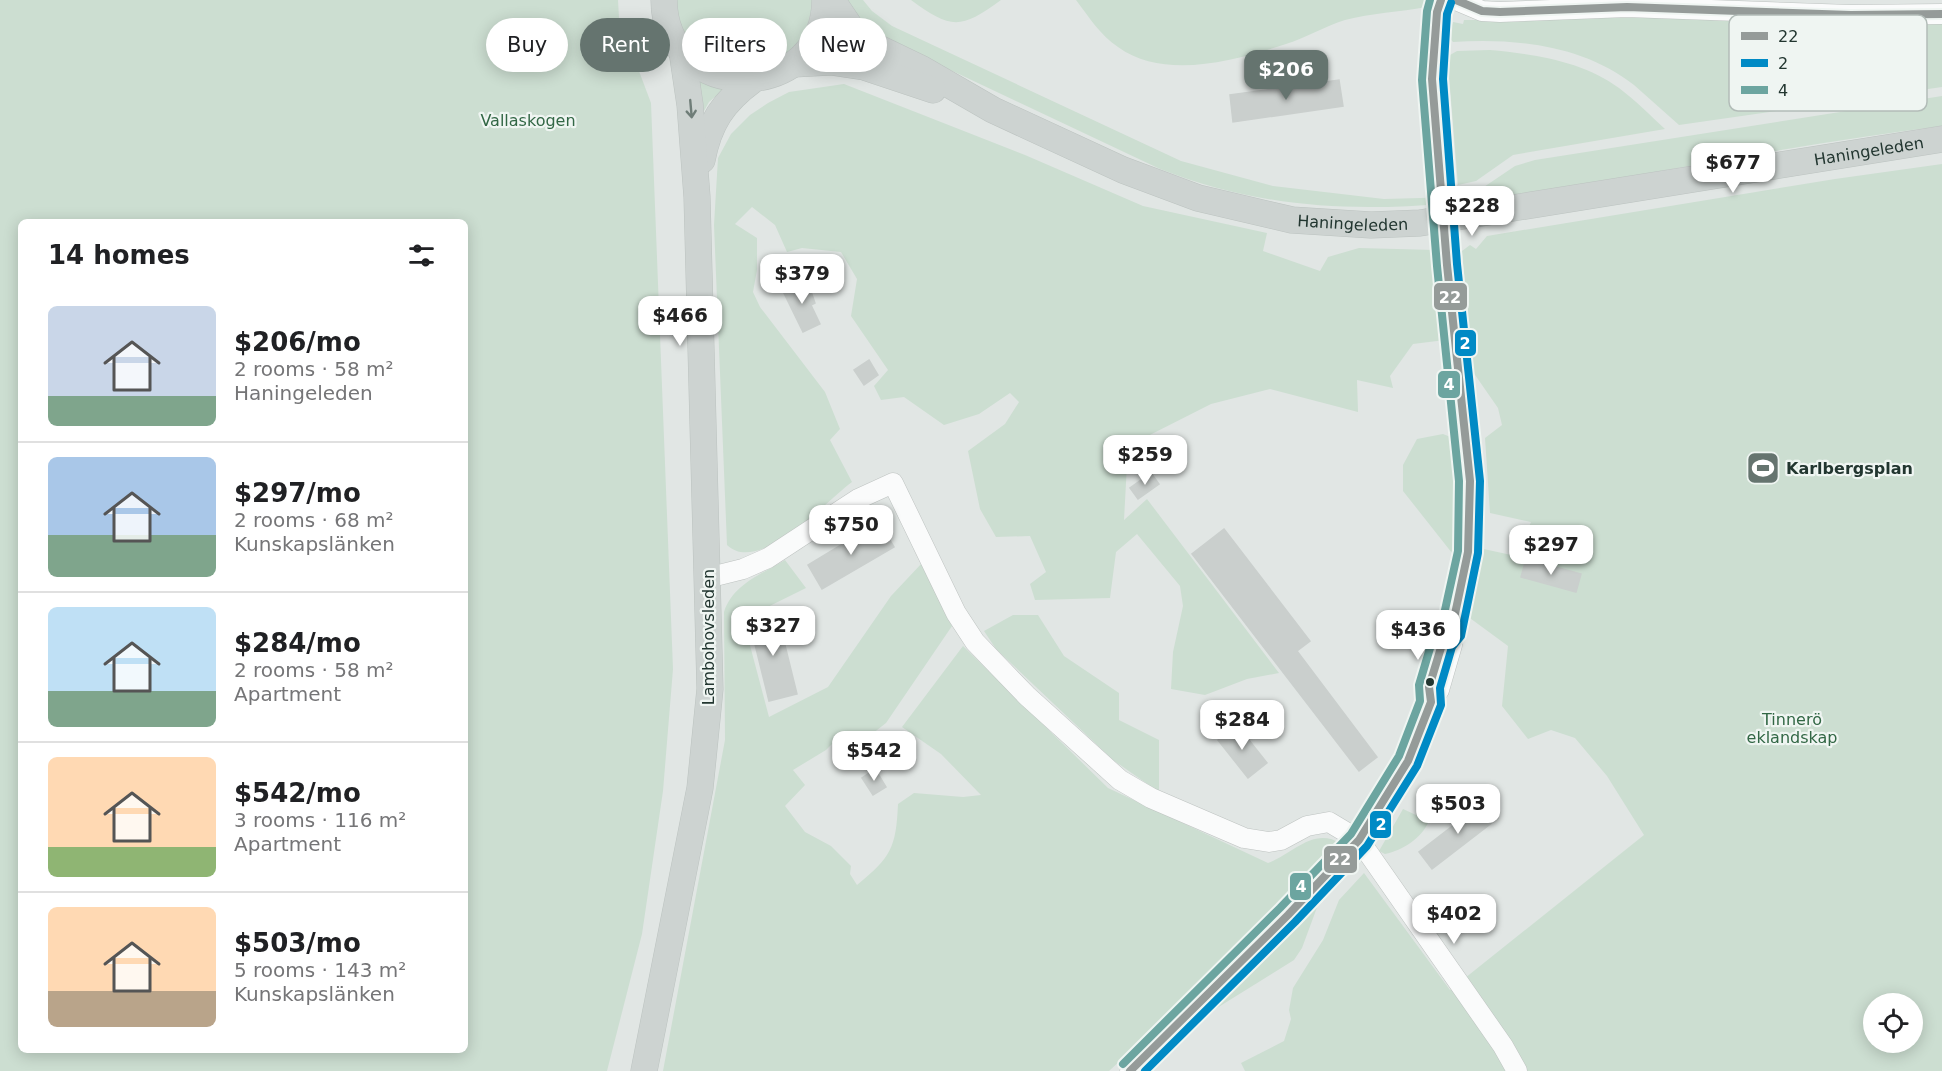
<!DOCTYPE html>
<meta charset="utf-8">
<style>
:root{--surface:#fff;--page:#f6f6f6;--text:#202124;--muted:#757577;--line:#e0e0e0;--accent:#65746f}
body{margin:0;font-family:"DejaVu Sans",sans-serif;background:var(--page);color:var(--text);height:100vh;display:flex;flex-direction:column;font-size:22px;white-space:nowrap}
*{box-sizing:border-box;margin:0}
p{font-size:20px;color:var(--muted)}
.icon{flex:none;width:33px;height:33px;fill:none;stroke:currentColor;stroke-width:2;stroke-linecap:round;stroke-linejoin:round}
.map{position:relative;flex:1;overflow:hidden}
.drawer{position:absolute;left:18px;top:219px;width:450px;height:834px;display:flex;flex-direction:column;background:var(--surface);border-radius:9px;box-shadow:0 3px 15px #0003}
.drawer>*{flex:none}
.banner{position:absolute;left:486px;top:18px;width:570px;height:54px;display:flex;gap:12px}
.tools{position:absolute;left:1863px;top:993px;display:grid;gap:12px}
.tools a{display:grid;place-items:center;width:60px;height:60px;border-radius:50%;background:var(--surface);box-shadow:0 3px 15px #0003;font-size:30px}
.price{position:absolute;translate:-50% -51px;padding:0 14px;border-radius:12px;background:#fff;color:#222;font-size:20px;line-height:39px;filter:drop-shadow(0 2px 3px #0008)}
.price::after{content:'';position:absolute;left:50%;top:36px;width:18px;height:14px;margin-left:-9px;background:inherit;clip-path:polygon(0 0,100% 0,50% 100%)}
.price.on{background:var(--accent);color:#fff}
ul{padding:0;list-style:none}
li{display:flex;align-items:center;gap:18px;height:150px;padding:0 30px}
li+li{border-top:2px solid var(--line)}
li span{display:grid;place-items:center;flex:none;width:168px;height:120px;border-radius:9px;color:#555}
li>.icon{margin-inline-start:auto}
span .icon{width:72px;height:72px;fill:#fffc;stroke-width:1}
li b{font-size:26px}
h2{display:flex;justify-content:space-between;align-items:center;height:72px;padding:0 30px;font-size:26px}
.pill{padding:0 21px;border-radius:27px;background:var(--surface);box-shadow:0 3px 15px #0003;font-size:21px;line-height:54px}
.pill.on{background:var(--accent);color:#fff}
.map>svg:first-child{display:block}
</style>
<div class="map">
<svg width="1942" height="1071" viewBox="0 0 1942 1071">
<rect width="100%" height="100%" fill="#e1e6e4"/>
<path fill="#ccded1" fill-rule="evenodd" d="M0,0H618L619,18L651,103L673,669L663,791L642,934L607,1071H0ZM21,222H465V1050H21Z
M674,0H812C810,84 688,97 674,0Z
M845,0H863L872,11L892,26L1181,161L1273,186L1384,199L1456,197L1478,191L1515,166L1535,160L1942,96V126C1840,139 1739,157 1638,175C1472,203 1322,233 1160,169L868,31Z
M911,0H1001C960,30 951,29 911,0Z
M1076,0H1430L1426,7C1400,12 1371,13 1345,20C1325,26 1306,38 1286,44C1237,60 1165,81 1118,47C1100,35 1089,17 1076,0Z
M1601,16L1848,25L1942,23V87L1679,125C1664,112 1649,98 1634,85C1583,45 1515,38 1453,42L1448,36L1453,22L1463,24L1464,20H1546Z
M831,21L908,72L812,57Z
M1490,50C1534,54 1583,61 1619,88C1635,100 1650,115 1665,129L1513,155L1476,181L1458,185L1448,64L1450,55L1457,51Z
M693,75L725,88L709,102L699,120Z
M844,84L1025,155L1143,206L1267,233L1263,251L1320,271L1328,257L1359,248L1435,250L1445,340L1413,344L1390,376L1393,388L1357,380L1358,412L1270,389L1211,404L1128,446L1124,520L1147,499L1279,673L1247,679L1205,695L1171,689L1173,652L1183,606L1180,586L1137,534L1116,552L1110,598L1035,600L1030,584L1046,572L1030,536L996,537L980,509L968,451L1005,424L1019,402L1010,393L979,414L944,425L904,397L881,400L874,386L888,370L851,316L857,279L841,252L802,248L787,252L775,225L752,207L735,224L757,238V270L753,292L760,307L825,392L840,429L830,440L852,482C827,500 759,576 727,545L714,225L718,158L731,134L750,115L768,103L789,92Z
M1942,164V1071H1245L1241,1063L1284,1041L1291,1019L1289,1010L1293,988L1323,940L1339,900L1364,873L1450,990L1644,835L1607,776L1575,738L1551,730L1528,739L1502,706L1508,646L1463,613L1479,548L1516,556L1531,522L1490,513L1485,438L1502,425L1498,408L1473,372L1462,251L1470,245L1476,249L1487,236L1835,179ZM1874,1004H1912V1042H1874Z
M1443,434L1453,438C1461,477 1458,514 1452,553L1403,491V465L1417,439Z
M785,560L806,588L743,619L769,717L828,687L891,596L922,563L952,626L886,723L859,744L843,733L826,750L793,770L805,785L785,806L805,832L831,846L851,866L850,874L857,885C891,857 896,848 898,804L914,793L963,797L981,795L941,754L902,727L963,646L1108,788L1268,863C1293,854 1314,826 1341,844L1233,957L1109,1071H663L725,740L724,612C733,584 762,574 785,560Z
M1013,615H1038L1064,656L1119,693V720L1159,740V792L1113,760L996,649L984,631Z
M1403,809L1429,821C1421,839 1403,850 1385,854L1379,851Z
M1348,869L1319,902L1302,948L1294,960L1196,1021L1248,970L1260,950L1323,887Z"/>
<path fill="#cacfcd" stroke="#cacfcd" stroke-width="1.5" d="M1339,80L1343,106L1233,122L1230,95Z
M807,280L815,303L811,305L820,324L803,332L783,291Z
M869,360L878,375L864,385L854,370Z
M1151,473L1159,484L1138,499L1130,488Z
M879,522L894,547L822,589L808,565Z
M1224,529L1310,641L1297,651L1377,757L1359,771L1192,554Z
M1526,559L1581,574L1576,592L1521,577Z
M777,613L797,694L769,701L749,620Z
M1237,725L1267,763L1248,778L1218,740Z
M875,769L886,787L873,795L862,778Z
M1485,801L1498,818L1432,869L1419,852Z"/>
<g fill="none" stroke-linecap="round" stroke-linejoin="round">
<g stroke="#bec3c1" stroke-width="21">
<path id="minor" d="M1456,0L1482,11L1500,12L1627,7L1851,15L1942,14
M1439,171C1436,127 1424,38 1441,0
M707,578L743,569L768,558L858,499L893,483L956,613L975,642L1027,696L1120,780L1151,798L1244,838L1269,842L1281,840L1307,826L1329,822L1359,840L1369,854L1503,1046L1517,1071
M1130,1071L1288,915L1359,840L1408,761L1431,702L1439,690L1452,645L1451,633L1468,552L1470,481L1447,265"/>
</g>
<g stroke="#bcc3c0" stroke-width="27">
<g id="major">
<path d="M664,0C665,105 824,105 825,0"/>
<path id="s1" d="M832,0L851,28L868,43L922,69L993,110L1123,170L1198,198L1292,220L1371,225L1420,223L1942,139"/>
<path d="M794,64L831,62L864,67L933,90"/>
<path d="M702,160C709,123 723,102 753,80"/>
<path d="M644,1071L700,788L710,689L697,197L690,105L682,51"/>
</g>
</g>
<use href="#minor" stroke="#fafbfb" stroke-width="20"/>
<use href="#major" stroke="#cdd3d1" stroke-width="26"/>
<g stroke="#bec3c1" stroke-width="21" stroke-linecap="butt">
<path id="minor-bridge" d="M1439,171L1447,265"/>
</g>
<use href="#minor-bridge" stroke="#fafbfb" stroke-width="20"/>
<g stroke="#eff5f2" stroke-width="12">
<path id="bus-1" d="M1456,0L1482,11L1500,12L1627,7L1851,15L1942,14
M1130,1071L1288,915L1359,840L1408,761L1431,702L1429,687L1443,641L1451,633L1468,552L1470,481L1447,265L1432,79L1437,12L1441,0"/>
</g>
<g stroke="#eff5f2" stroke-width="12">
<path id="bus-2" d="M1145,1071L1295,922L1367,846L1417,766L1441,705L1440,688L1452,647L1461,636L1478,553L1480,481L1457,264L1443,79L1447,14L1451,3"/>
</g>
<g stroke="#eff5f2" stroke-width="12">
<path id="bus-3" d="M1123,1064L1280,908L1351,834L1399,756L1420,701L1419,685L1433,638L1441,628L1458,551L1459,481L1437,266L1422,80L1427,11L1430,0"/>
</g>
<use href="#bus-1" stroke="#959b99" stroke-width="8"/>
<use href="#bus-2" stroke="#008ac5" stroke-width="8"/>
<use href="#bus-3" stroke="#6ca5a0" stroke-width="8"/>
</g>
<defs><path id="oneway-shaft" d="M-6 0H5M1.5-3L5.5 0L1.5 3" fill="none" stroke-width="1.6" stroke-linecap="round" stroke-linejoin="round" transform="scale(1.5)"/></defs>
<use stroke="#6f7d78" href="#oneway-shaft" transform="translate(691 109) rotate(85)"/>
<defs>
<g id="stadium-square" transform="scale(1.725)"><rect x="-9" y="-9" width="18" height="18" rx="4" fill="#65746f" stroke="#eff5f2"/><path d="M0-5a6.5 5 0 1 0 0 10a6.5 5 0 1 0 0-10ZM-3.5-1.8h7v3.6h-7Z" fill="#fff"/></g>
</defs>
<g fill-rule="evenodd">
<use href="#stadium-square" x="1763" y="468"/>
</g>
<circle fill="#223630" stroke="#eff5f2" stroke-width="2" cx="1430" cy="682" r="5"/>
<g text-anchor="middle" stroke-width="4.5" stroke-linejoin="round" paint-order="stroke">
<g font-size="16" fill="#326745" stroke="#eff5f2">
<text x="528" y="126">Vallaskogen</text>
<text x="1792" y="725">Tinnerö<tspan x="1792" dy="18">eklandskap</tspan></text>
</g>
<g font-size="16" fill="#223630" stroke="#eff5f2">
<text dy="6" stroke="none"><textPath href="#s1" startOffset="1101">Haningeleden</textPath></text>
<text dy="6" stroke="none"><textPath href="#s1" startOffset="579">Haningeleden</textPath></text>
<text transform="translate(708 637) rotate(-90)" y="6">Lambohovsleden</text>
</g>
<g font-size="16" font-weight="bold" fill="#223630" stroke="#eff5f2" text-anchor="start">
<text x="1786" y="474">Karlbergsplan</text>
</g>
</g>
<rect x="1729" y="15" width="198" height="96" rx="9" fill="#eff5f2" stroke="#b2bcb8" stroke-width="1.5"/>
<rect x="1741" y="32" width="27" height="8" fill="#959b99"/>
<rect x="1741" y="59" width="27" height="8" fill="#008ac5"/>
<rect x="1741" y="86" width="27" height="8" fill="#6ca5a0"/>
<g font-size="16" fill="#223630">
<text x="1778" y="42">22</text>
<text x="1778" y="69">2</text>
<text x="1778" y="96">4</text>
</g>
<g stroke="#eff5f2" stroke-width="2">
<rect x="1433" y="282" width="35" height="29" rx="6" fill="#959b99"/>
<rect x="1454" y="329" width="23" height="28" rx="6" fill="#008ac5"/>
<rect x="1437" y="370" width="24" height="29" rx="6" fill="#6ca5a0"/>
<rect x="1369" y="810" width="23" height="29" rx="6" fill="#008ac5"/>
<rect x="1323" y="845" width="35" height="29" rx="6" fill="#959b99"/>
<rect x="1289" y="872" width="23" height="29" rx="6" fill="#6ca5a0"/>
</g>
<g font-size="16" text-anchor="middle" font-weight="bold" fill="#fff">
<text x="1450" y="303">22</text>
<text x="1465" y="349">2</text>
<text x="1449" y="390">4</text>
<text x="1381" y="830">2</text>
<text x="1340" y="865">22</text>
<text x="1301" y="892">4</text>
</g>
</svg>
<div class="tools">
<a><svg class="icon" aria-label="locate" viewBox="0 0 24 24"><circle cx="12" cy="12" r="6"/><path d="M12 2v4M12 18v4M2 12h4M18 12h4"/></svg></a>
</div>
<b class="price on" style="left:1286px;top:101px">$206</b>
<b class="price" style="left:1733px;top:194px">$677</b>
<b class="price" style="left:1472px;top:237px">$228</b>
<b class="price" style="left:802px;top:305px">$379</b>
<b class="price" style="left:680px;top:347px">$466</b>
<b class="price" style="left:1145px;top:486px">$259</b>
<b class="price" style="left:851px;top:556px">$750</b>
<b class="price" style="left:1551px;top:576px">$297</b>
<b class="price" style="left:773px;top:657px">$327</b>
<b class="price" style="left:1418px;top:661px">$436</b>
<b class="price" style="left:1242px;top:751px">$284</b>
<b class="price" style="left:874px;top:782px">$542</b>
<b class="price" style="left:1458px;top:835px">$503</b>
<b class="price" style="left:1454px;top:945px">$402</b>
<div class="banner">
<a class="pill">Buy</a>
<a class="pill on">Rent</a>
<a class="pill">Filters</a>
<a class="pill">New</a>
</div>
<section class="drawer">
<h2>14 homes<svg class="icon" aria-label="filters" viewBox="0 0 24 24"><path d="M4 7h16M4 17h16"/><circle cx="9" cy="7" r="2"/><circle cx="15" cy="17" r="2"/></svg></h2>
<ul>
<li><span style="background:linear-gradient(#c9d6e8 75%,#7fa58c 0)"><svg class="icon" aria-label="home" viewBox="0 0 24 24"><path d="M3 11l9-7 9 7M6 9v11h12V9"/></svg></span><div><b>$206/mo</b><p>2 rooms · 58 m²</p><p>Haningeleden</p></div></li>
<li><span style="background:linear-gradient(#a9c7e8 65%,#7fa58c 0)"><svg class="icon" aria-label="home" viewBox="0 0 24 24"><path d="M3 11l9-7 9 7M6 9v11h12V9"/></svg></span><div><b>$297/mo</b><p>2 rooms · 68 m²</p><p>Kunskapslänken</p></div></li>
<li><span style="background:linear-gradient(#bfe0f5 70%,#7fa58c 0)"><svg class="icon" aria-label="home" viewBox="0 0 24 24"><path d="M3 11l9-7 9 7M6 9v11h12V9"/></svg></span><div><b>$284/mo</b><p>2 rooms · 58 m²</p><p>Apartment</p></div></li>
<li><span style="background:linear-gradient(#ffd9b3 75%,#8fb573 0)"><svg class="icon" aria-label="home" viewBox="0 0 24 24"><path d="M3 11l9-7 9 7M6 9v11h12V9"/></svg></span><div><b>$542/mo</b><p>3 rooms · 116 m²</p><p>Apartment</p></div></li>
<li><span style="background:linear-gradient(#ffd9b3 70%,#b9a48a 0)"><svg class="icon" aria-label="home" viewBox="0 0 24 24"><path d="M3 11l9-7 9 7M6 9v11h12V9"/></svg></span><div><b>$503/mo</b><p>5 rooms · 143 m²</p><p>Kunskapslänken</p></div></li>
</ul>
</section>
</div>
